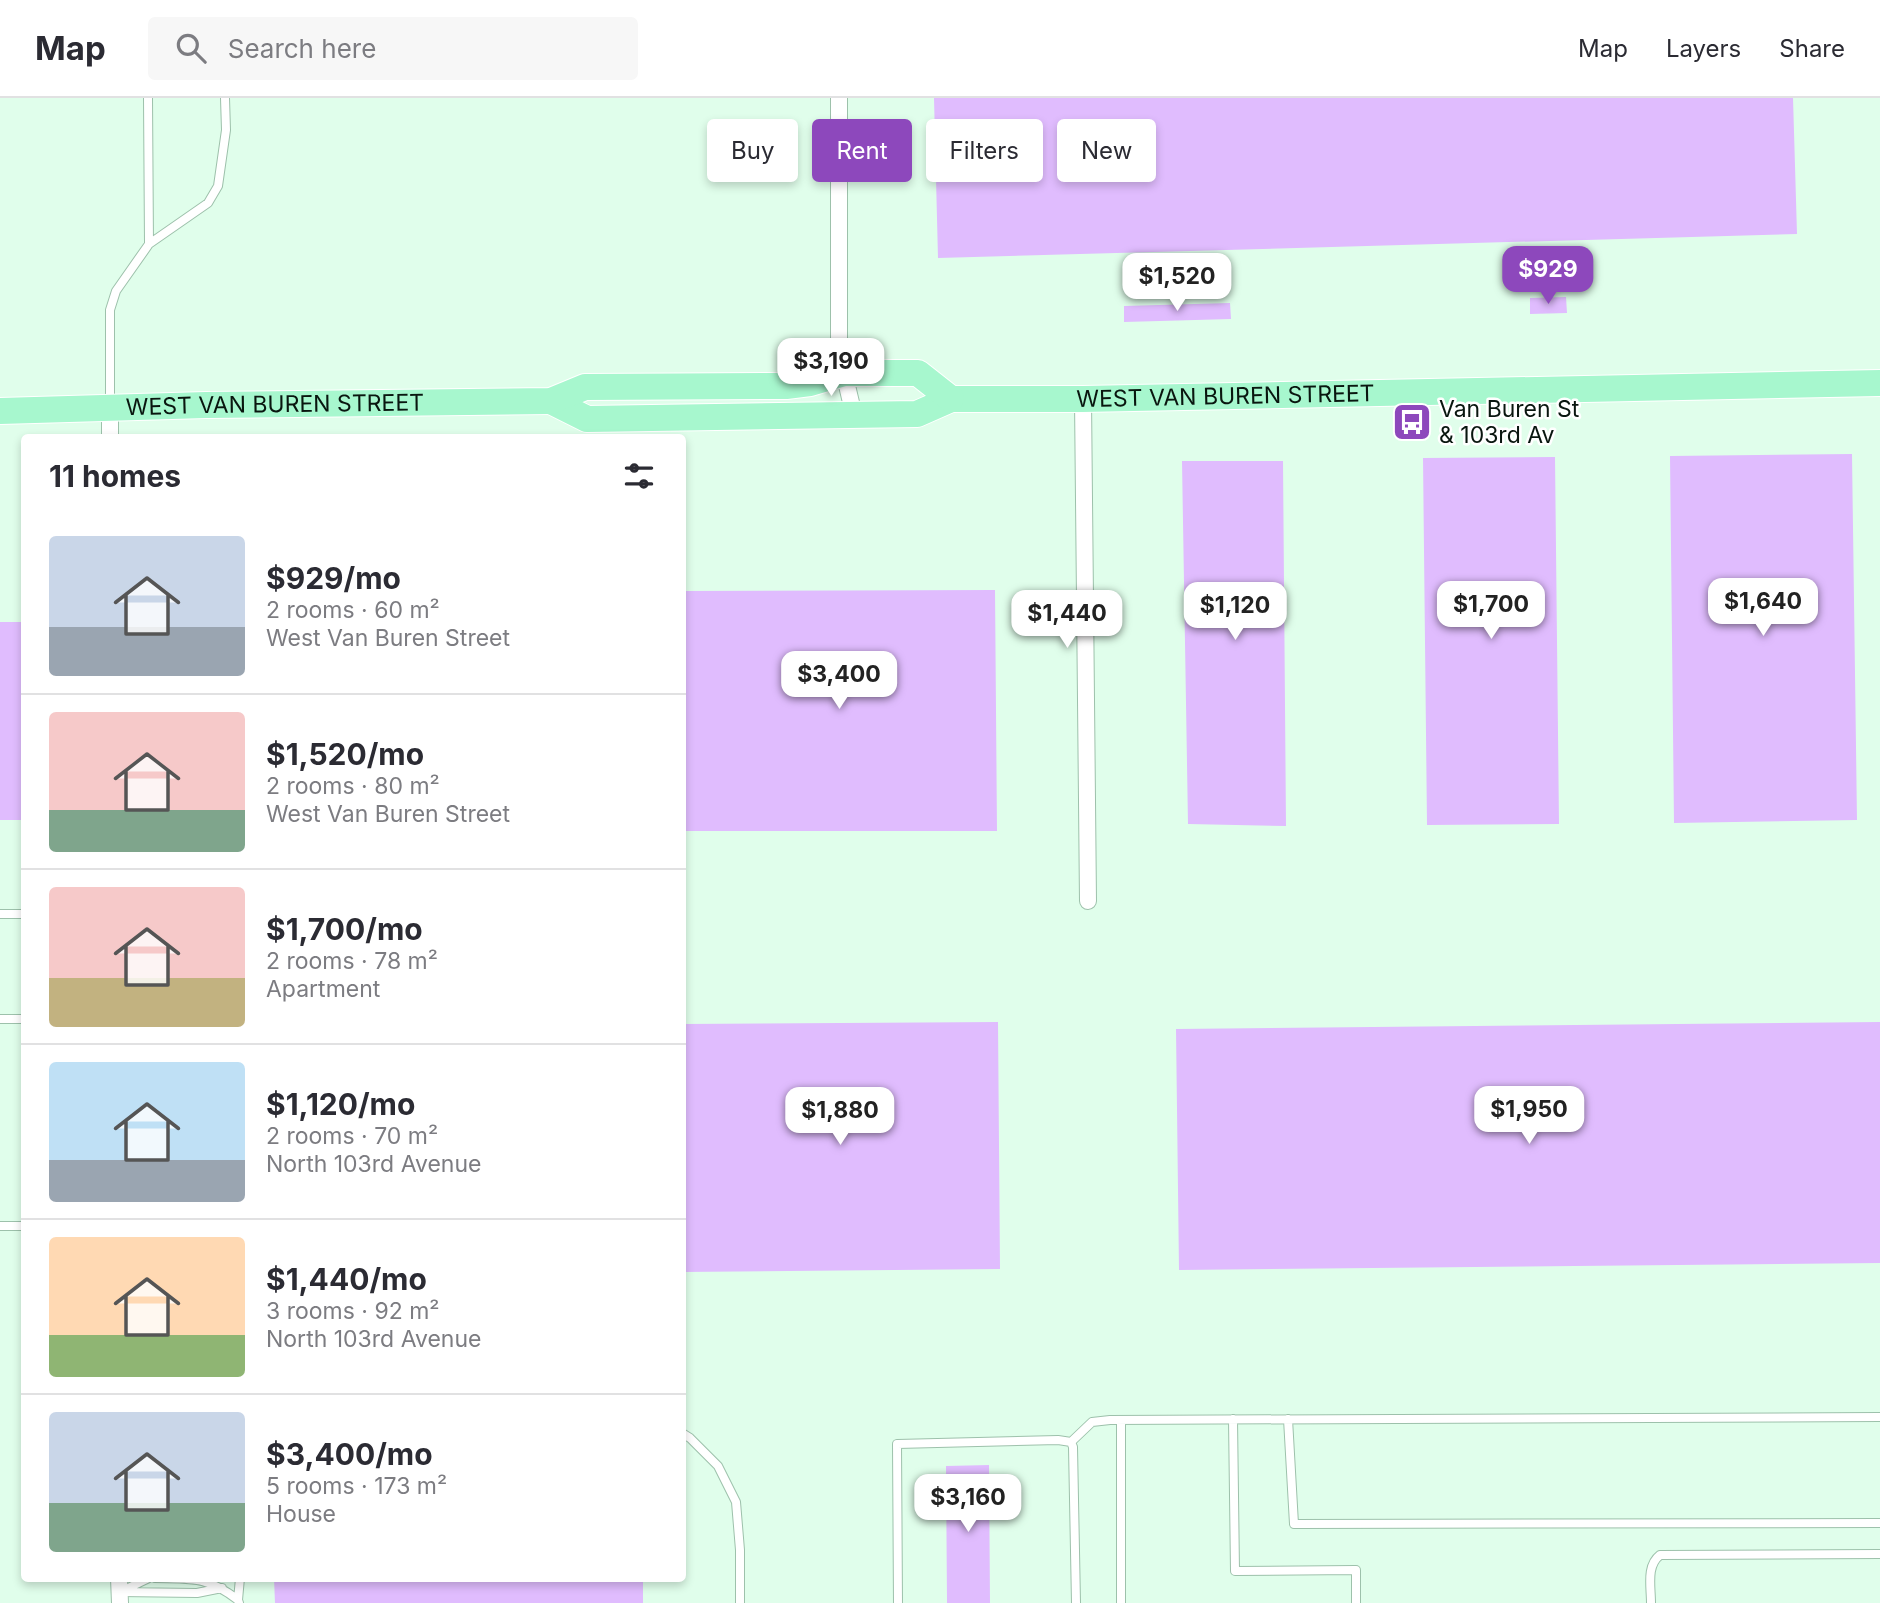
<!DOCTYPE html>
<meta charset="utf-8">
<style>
:root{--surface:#fff;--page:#f7f7f7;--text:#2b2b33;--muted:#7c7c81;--line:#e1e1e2;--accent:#8d48bc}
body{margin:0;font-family:Inter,sans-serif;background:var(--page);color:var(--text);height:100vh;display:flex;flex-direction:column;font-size:26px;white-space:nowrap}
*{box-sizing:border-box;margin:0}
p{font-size:23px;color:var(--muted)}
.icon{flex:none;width:38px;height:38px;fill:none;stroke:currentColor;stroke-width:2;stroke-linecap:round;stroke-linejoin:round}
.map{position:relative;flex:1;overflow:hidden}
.panel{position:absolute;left:21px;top:336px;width:665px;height:1148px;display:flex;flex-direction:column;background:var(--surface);border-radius:7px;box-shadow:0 4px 10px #0003}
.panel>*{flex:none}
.guide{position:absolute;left:707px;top:21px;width:665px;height:63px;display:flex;gap:14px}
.price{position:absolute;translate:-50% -60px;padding:0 16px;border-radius:14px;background:#fff;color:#222;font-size:23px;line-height:46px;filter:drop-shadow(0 2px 4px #0008)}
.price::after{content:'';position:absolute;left:50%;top:42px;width:21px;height:16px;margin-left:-10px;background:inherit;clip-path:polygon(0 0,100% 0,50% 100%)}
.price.selected{background:var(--accent);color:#fff}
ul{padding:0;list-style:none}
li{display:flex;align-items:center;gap:21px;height:175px;padding:0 28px}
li+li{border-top:2px solid var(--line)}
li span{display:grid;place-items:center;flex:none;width:196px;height:140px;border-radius:7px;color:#555}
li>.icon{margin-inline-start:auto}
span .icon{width:84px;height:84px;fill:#fffc;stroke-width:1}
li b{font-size:30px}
h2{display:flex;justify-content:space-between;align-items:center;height:84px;padding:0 28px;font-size:30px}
.chip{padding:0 24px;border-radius:7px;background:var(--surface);box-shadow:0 4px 10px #0003;font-size:24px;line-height:63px}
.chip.selected{background:var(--accent);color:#fff}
header{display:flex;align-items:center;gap:42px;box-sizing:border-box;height:98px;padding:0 35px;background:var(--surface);border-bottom:2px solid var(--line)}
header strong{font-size:33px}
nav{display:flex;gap:38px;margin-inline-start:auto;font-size:24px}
.search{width:490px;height:63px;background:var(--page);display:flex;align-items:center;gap:18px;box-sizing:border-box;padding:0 24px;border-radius:7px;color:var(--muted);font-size:26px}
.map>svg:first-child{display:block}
</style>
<header>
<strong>Map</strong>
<div class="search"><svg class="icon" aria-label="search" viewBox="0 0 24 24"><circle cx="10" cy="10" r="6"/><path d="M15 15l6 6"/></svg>Search here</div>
<nav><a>Map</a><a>Layers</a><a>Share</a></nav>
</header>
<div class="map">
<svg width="1880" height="1505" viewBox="0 0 1880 1505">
<rect width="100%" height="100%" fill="#e0feeb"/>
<path fill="#e0bcfe" d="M934,0H1793L1797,136L938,160Z
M1566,199L1567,215L1530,216V200Z
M1230,205L1231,221L1124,224V208Z
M1852,356L1857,722L1674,725L1670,358Z
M1555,359L1559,726L1427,727L1423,360Z
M1182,363H1283L1286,728L1188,726Z
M995,492L997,733H682V493Z
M0,524H24V722H0Z
M998,924L1000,1171L682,1174V926Z
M1880,924V1165L1179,1172L1176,931Z
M989,1367L990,1505H947L946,1368Z
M274,1480H643V1505H275Z"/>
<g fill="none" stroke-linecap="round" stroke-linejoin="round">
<g stroke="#9dc1ab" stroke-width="10">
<path id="service" d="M148,0L149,146
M110,306V212L116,193L149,146L208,105L218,88L226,32L225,0
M0,816H24
M0,921H24
M0,1128H24
M1233,1321L1235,1473L1356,1472V1505
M1288,1321L1294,1426L1880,1425
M1121,1322V1505
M682,1335L690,1340L718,1368L736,1404L740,1452V1505
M1071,1344L1092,1324L1110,1322L1880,1319
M155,1480C193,1481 207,1478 238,1502L239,1505
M124,1492L149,1480
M119,1494L197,1495L222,1490
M238,1502L240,1480
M898,1505L897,1346L1058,1342L1071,1344L1073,1349L1076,1505
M1651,1505C1651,1488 1646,1468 1660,1457L1880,1456"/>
</g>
<g stroke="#9dc1ab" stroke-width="18">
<path id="minor" d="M839,0V247L844,275L854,317
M1083,301L1088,803
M110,309V340
M119,1480L120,1505"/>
</g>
<g stroke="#fff" stroke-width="28">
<g id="primary">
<path id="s1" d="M551,303L587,321L917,316L951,301H1083L1880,285"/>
<path id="s2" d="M0,313L206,307L551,303L585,289L786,288L810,285L844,275H918L951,301"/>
</g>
</g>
<use href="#service" stroke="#fff" stroke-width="8"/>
<use href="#minor" stroke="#fff" stroke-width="16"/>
<use href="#primary" stroke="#a7f7ce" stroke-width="26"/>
</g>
<defs>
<g id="bus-square" transform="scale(2.0125)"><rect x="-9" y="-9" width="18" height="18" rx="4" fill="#8d48bc" stroke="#fff"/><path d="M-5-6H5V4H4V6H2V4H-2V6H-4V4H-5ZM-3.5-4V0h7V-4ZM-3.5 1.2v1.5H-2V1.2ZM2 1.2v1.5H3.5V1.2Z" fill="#fff"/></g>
</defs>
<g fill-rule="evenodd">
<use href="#bus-square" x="1412" y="324"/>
</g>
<g text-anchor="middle" stroke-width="5" stroke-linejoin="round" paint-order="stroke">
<g font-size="23" fill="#09160f" stroke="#fff">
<text dy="8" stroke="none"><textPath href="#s1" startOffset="682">WEST VAN BUREN STREET</textPath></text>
<text dy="8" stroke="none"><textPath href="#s2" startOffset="275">WEST VAN BUREN STREET</textPath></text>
</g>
<g font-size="23" fill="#09160f" stroke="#fff" text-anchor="start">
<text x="1439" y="319">Van Buren St<tspan x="1439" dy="26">&amp; 103rd Av</tspan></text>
</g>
</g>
</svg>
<b class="price selected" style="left:1548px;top:208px">$929</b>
<b class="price" style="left:1177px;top:215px">$1,520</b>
<b class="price" style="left:831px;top:300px">$3,190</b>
<b class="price" style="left:1763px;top:540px">$1,640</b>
<b class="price" style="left:1491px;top:543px">$1,700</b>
<b class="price" style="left:1235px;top:544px">$1,120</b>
<b class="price" style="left:1067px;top:552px">$1,440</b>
<b class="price" style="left:839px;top:613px">$3,400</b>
<b class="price" style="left:1529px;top:1048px">$1,950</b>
<b class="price" style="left:840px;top:1049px">$1,880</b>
<b class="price" style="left:968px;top:1436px">$3,160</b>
<div class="guide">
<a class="chip">Buy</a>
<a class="chip selected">Rent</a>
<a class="chip">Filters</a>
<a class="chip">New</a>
</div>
<section class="panel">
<h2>11 homes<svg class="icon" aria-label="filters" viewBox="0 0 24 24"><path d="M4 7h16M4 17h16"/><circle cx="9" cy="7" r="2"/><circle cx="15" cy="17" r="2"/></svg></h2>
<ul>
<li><span style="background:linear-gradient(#c9d6e8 65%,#9aa5b1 0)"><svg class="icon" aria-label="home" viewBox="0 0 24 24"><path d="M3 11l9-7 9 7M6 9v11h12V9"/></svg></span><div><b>$929/mo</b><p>2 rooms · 60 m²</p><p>West Van Buren Street</p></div></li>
<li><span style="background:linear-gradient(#f6c9c9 70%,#7fa58c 0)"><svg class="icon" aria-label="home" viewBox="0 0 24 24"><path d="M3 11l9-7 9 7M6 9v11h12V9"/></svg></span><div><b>$1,520/mo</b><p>2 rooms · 80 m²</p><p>West Van Buren Street</p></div></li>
<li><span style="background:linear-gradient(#f6c9c9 65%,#c2b280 0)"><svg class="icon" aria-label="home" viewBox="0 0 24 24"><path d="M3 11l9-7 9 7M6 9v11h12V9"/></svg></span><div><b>$1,700/mo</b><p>2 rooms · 78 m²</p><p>Apartment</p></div></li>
<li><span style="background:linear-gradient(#bfe0f5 70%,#9aa5b1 0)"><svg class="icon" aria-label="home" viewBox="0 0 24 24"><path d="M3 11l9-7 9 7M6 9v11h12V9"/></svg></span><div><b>$1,120/mo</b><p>2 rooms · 70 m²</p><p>North 103rd Avenue</p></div></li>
<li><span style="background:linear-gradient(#ffd9b3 70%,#8fb573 0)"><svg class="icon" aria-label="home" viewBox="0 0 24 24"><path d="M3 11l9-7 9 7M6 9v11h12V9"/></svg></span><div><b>$1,440/mo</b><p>3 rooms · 92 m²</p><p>North 103rd Avenue</p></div></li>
<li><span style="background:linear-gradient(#c9d6e8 65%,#7fa58c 0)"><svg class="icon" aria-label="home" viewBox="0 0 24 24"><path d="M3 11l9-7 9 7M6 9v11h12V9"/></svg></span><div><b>$3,400/mo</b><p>5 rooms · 173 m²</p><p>House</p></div></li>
</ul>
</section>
</div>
